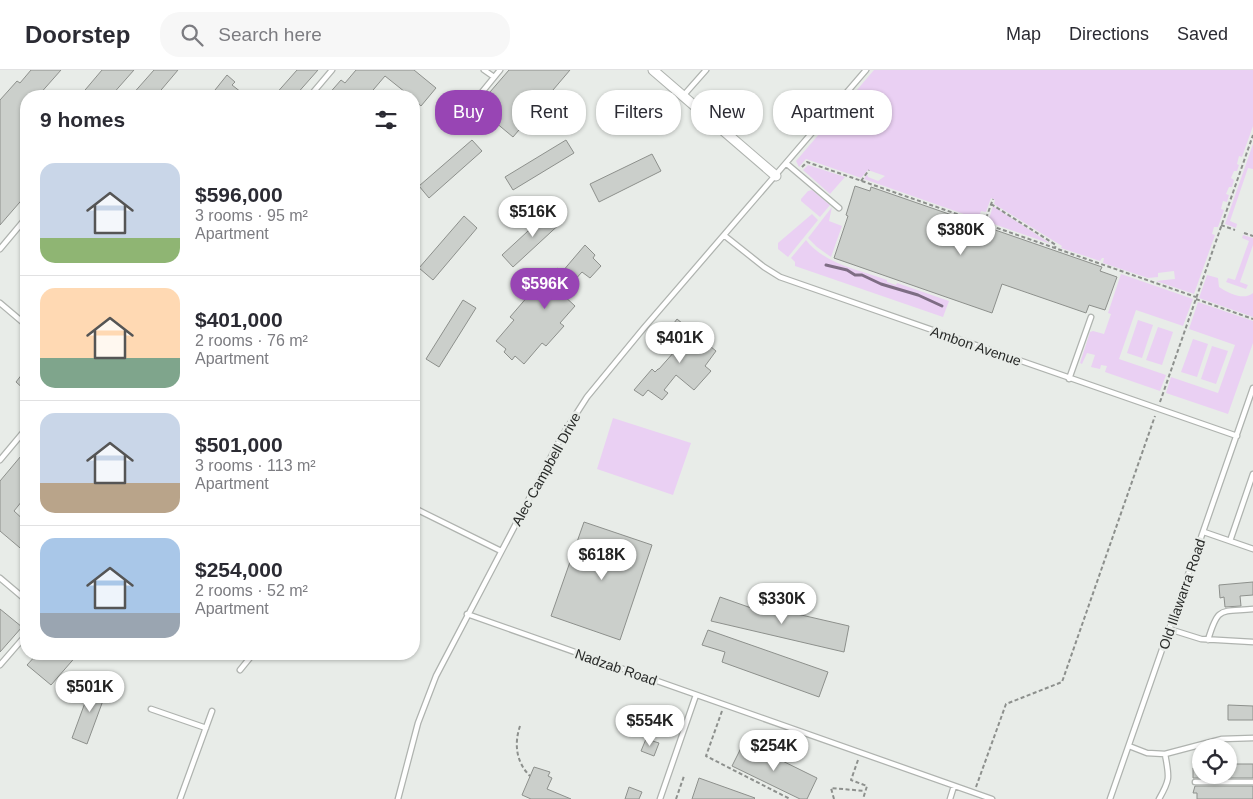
<!DOCTYPE html>
<meta charset="utf-8">
<style>
:root{--surface:#fff;--page:#f7f7f7;--text:#2b2b33;--muted:#7c7c81;--line:#e1e1e2;--accent:#9845b4}
body{margin:0;font-family:Arial,sans-serif;background:var(--page);color:var(--text);height:100vh;display:flex;flex-direction:column;font-size:19px;white-space:nowrap}
*{box-sizing:border-box;margin:0}
p{font-size:16px;color:var(--muted)}
.icon{flex:none;width:28px;height:28px;fill:none;stroke:currentColor;stroke-width:2;stroke-linecap:round;stroke-linejoin:round}
.map{position:relative;flex:1;overflow:hidden}
.side{position:absolute;left:20px;top:20px;width:400px;height:570px;display:flex;flex-direction:column;background:var(--surface);border-radius:20px;box-shadow:0 1px 4px #0004}
.side>*{flex:none}
.banner{position:absolute;left:435px;top:20px;width:475px;height:45px;display:flex;gap:10px}
.fabs{position:absolute;left:1192px;top:669px;display:grid;gap:10px}
.fabs a{display:grid;place-items:center;width:45px;height:45px;border-radius:50%;background:var(--surface);box-shadow:0 1px 4px #0004;font-size:25px}
.price{position:absolute;translate:-50% -42px;padding:0 11px;border-radius:18px;background:#fff;color:#222;font-size:16px;line-height:32px;filter:drop-shadow(0 1px 2px #0008)}
.price::after{content:'';position:absolute;left:50%;top:30px;width:15px;height:11px;margin-left:-8px;background:inherit;clip-path:polygon(0 0,100% 0,50% 100%)}
.price.selected{background:var(--accent);color:#fff}
ul{padding:0;list-style:none}
li{display:flex;align-items:center;gap:15px;height:125px;padding:0 20px}
li+li{border-top:1px solid var(--line)}
li span{display:grid;place-items:center;flex:none;width:140px;height:100px;border-radius:15px;color:#555}
li>.icon{margin-inline-start:auto}
span .icon{width:60px;height:60px;fill:#fffc;stroke-width:1}
li b{font-size:21px}
h2{display:flex;justify-content:space-between;align-items:center;height:60px;padding:0 20px;font-size:21px}
.pill{padding:0 18px;border-radius:20px;background:var(--surface);box-shadow:0 1px 4px #0004;font-size:18px;line-height:45px}
.pill.selected{background:var(--accent);color:#fff}
header{display:flex;align-items:center;gap:30px;box-sizing:border-box;height:70px;padding:0 25px;background:var(--surface);border-bottom:1px solid var(--line)}
header strong{font-size:24px}
nav{display:flex;gap:28px;margin-inline-start:auto;font-size:18px}
.search{width:350px;height:45px;background:var(--page);display:flex;align-items:center;gap:12px;box-sizing:border-box;padding:0 18px;border-radius:20px;color:var(--muted);font-size:19px}
.map>svg:first-child{display:block}
</style>
<header>
<strong>Doorstep</strong>
<div class="search"><svg class="icon" aria-label="search" viewBox="0 0 24 24"><circle cx="10" cy="10" r="6"/><path d="M15 15l6 6"/></svg>Search here</div>
<nav><a>Map</a><a>Directions</a><a>Saved</a></nav>
</header>
<div class="map">
<svg width="1253" height="729" viewBox="0 0 1253 729">
<rect width="100%" height="100%" fill="#e8ece8"/>
<path fill="#ead0f3" d="M874,0H1253V56L1242,87L1239,86L1237,94L1239,95L1237,101H1234L1231,108L1234,110L1232,117H1229L1226,124L1229,125L1227,132L1223,131L1221,139L1224,140L1218,157H1214L1212,164L1215,165L1194,224L1156,211L1175,209L1174,201L1158,203V207L1148,208L1103,193L1104,188H1102L1100,191L1061,178L1062,176L994,134L995,130L991,128L986,142L981,141L978,149L864,109L867,104L868,107L878,111L885,106L868,100L861,108L806,89L799,97L796,91Z
M1253,74V99L1248,98L1230,151L1237,154L1236,158L1225,154Z
M808,95L845,107L830,124L803,100Z
M812,120L830,135L820,147L801,131V129L808,121Z
M993,136L1051,174L988,152Z
M832,137L829,151L842,156L831,187L817,177L808,168Z
M812,144L818,150L788,187L778,179V173Z
M1243,165L1253,168V175L1240,212L1248,215L1246,219L1226,212L1228,208L1235,210L1249,171L1242,168Z
M806,170C824,194 860,200 887,210V212L896,215L897,213L949,231L943,247L795,196V192L791,188Z
M1121,204L1193,229L1183,256L1136,240L1119,289L1166,305L1160,321L1105,302L1107,296L1101,295L1100,299L1091,297L1095,285L1087,283L1082,294L1080,293L1090,262L1093,261L1104,264L1111,244L1108,243Z
M1207,205L1218,208L1219,217C1228,223 1244,231 1253,223V247L1199,228Z
M1198,232L1253,251V273L1228,344L1166,323L1171,307L1218,323L1235,275L1189,259Z
M1138,250L1153,255L1142,288L1127,283Z
M1158,257L1173,262L1162,295L1146,290Z
M1193,269L1208,274L1197,307L1181,302Z
M1212,276L1228,281L1216,314L1201,309Z
M613,348L691,373L673,425L597,399Z"/>
<g fill="none" stroke-linecap="round" stroke-linejoin="round">
<path stroke="#7e6d84" stroke-width="3" d="M826,195L847,200L855,205H862L881,214L918,225L942,236"/>
</g>
<path fill="#cbcfcb" stroke="#8d908c" d="M31,0H61L38,26H26V125L0,155V30L17,11L20,13Z
M102,0H134L111,26H80Z
M154,0H178L156,26H131Z
M297,0H318L295,26H274Z
M356,0H414L436,18L421,36L414,30V26H410L385,6L368,26H327L341,10L345,13Z
M509,0H570L513,67L477,37Z
M227,5L235,12L232,15L246,26H223L215,20Z
M472,70L482,81L429,128L419,116Z
M566,70L574,83L513,120L505,107Z
M652,84L661,101L599,132L590,114Z
M855,116L870,121L871,117L1102,197L1100,201L1117,207L1105,240L1089,235L1086,243L1002,214L992,243L834,188L848,146L846,145Z
M553,138L564,150L513,197L502,185Z
M464,146L477,158L433,210L419,198Z
M585,175L595,185L593,188L601,196L590,208L582,202L562,224L575,236L560,253L564,256L546,276L542,273L524,294L515,286L512,290L504,282L506,279L496,271L514,250L510,247L529,225L532,227L557,198L562,202Z
M463,230L476,238L439,297L426,289Z
M677,249L716,281L705,296L711,301L694,320L676,305L664,320L668,323L662,330L648,320L643,326L634,320L652,299L655,302L658,299H659L682,273L668,261Z
M26,299V321L16,312Z
M26,380V426L14,441L26,452V483L0,461V411Z
M584,452L652,475L620,570L551,546Z
M1253,512V525L1240,526L1241,536L1225,537L1224,527L1220,528L1219,515Z
M720,527L757,540L758,535L849,556L844,582L711,551Z
M0,539L22,557L0,582Z
M708,560L828,602L819,627L722,592L725,582L702,575Z
M37,584H78L51,615L27,595Z
M93,611L108,617L87,674L72,668Z
M1228,635L1253,636V650H1228Z
M646,669L659,673L654,686L641,681Z
M744,672L817,708L807,729H800L732,696Z
M1229,694H1253V708H1193V698L1201,699V705H1229Z
M534,697L550,702L548,706L552,708L547,719L571,729H531L522,725Z
M699,708L755,728L754,729H692Z
M1195,716H1253V729H1197V723H1193Z
M629,717L642,722L639,729H625Z"/>
<g fill="none" stroke-linecap="round" stroke-linejoin="round">
<g stroke="#afb3af" stroke-width="7">
<path id="service" d="M484,0L494,7
M310,26L332,0
M683,26L706,0
M478,27L500,0
M787,94L839,138
M725,166L764,197L780,207L1237,366
M0,179L26,148
M0,233L26,255
M1069,309L1091,247
M0,390L26,359
M414,438L501,481
M1204,462L1253,479
M1230,471L1253,404
M0,508L26,530
M467,544L992,729
M1169,559L1201,569L1253,572
M1208,570C1218,536 1220,542 1253,539
M0,595L26,565
M240,600L253,584
M151,639L206,658
M1129,676L1147,683L1165,684L1222,669L1253,668
M1195,712H1253
M180,729L212,641
M398,729L418,653L436,606L562,366L587,327L643,259L866,0
M660,729L696,625
M950,729L954,716
M1110,729L1253,318
M1159,729C1171,708 1169,707 1165,684"/>
</g>
<g stroke="#afb3af" stroke-width="11">
<path id="minor" d="M653,0L776,106"/>
</g>
<path stroke="#8d908d" stroke-width="2" stroke-dasharray="4 2.5" stroke-linecap="butt" d="M802,97L807,92L1196,227
M861,111L869,100
M991,134L1056,175L1055,178
M984,154L993,129
M1221,155L1235,160
M1244,163L1253,166
M1196,229L1253,249
M1160,332L1253,65
M722,641L706,686L790,729
M520,656C514,674 516,692 530,706
M858,690L851,710L867,716L863,729
M976,717L1006,634L1062,612L1155,346
M676,729L684,706
M834,729L831,718L865,721"/>
<use href="#service" stroke="#fff" stroke-width="4.5"/>
<use href="#minor" stroke="#fff" stroke-width="9"/>
</g>
<g text-anchor="middle" stroke-width="5" stroke-linejoin="round" paint-order="stroke">
<g font-size="14" fill="#282a28" stroke="#e8ece8">
<text transform="translate(976 276) rotate(19)" y="5">Ambon Avenue</text>
<text transform="translate(546 399) rotate(-61)" y="5">Alec Campbell Drive</text>
<text transform="translate(1182 524) rotate(-71)" y="5">Old Illawarra Road</text>
<text transform="translate(616 597) rotate(19)" y="5">Nadzab Road</text>
</g>
</g>
</svg>
<div class="fabs">
<a><svg class="icon" aria-label="locate" viewBox="0 0 24 24"><circle cx="12" cy="12" r="6"/><path d="M12 2v4M12 18v4M2 12h4M18 12h4"/></svg></a>
</div>
<b class="price" style="left:533px;top:168px">$516K</b>
<b class="price" style="left:961px;top:186px">$380K</b>
<b class="price selected" style="left:545px;top:240px">$596K</b>
<b class="price" style="left:680px;top:294px">$401K</b>
<b class="price" style="left:602px;top:511px">$618K</b>
<b class="price" style="left:782px;top:555px">$330K</b>
<b class="price" style="left:90px;top:643px">$501K</b>
<b class="price" style="left:650px;top:677px">$554K</b>
<b class="price" style="left:774px;top:702px">$254K</b>
<div class="banner">
<a class="pill selected">Buy</a>
<a class="pill">Rent</a>
<a class="pill">Filters</a>
<a class="pill">New</a>
<a class="pill">Apartment</a>
</div>
<section class="side">
<h2>9 homes<svg class="icon" aria-label="filters" viewBox="0 0 24 24"><path d="M4 7h16M4 17h16"/><circle cx="9" cy="7" r="2"/><circle cx="15" cy="17" r="2"/></svg></h2>
<ul>
<li><span style="background:linear-gradient(#c9d6e8 75%,#8fb573 0)"><svg class="icon" aria-label="home" viewBox="0 0 24 24"><path d="M3 11l9-7 9 7M6 9v11h12V9"/></svg></span><div><b>$596,000</b><p>3 rooms · 95 m²</p><p>Apartment</p></div></li>
<li><span style="background:linear-gradient(#ffd9b3 70%,#7fa58c 0)"><svg class="icon" aria-label="home" viewBox="0 0 24 24"><path d="M3 11l9-7 9 7M6 9v11h12V9"/></svg></span><div><b>$401,000</b><p>2 rooms · 76 m²</p><p>Apartment</p></div></li>
<li><span style="background:linear-gradient(#c9d6e8 70%,#b9a48a 0)"><svg class="icon" aria-label="home" viewBox="0 0 24 24"><path d="M3 11l9-7 9 7M6 9v11h12V9"/></svg></span><div><b>$501,000</b><p>3 rooms · 113 m²</p><p>Apartment</p></div></li>
<li><span style="background:linear-gradient(#a9c7e8 75%,#9aa5b1 0)"><svg class="icon" aria-label="home" viewBox="0 0 24 24"><path d="M3 11l9-7 9 7M6 9v11h12V9"/></svg></span><div><b>$254,000</b><p>2 rooms · 52 m²</p><p>Apartment</p></div></li>
</ul>
</section>
</div>
